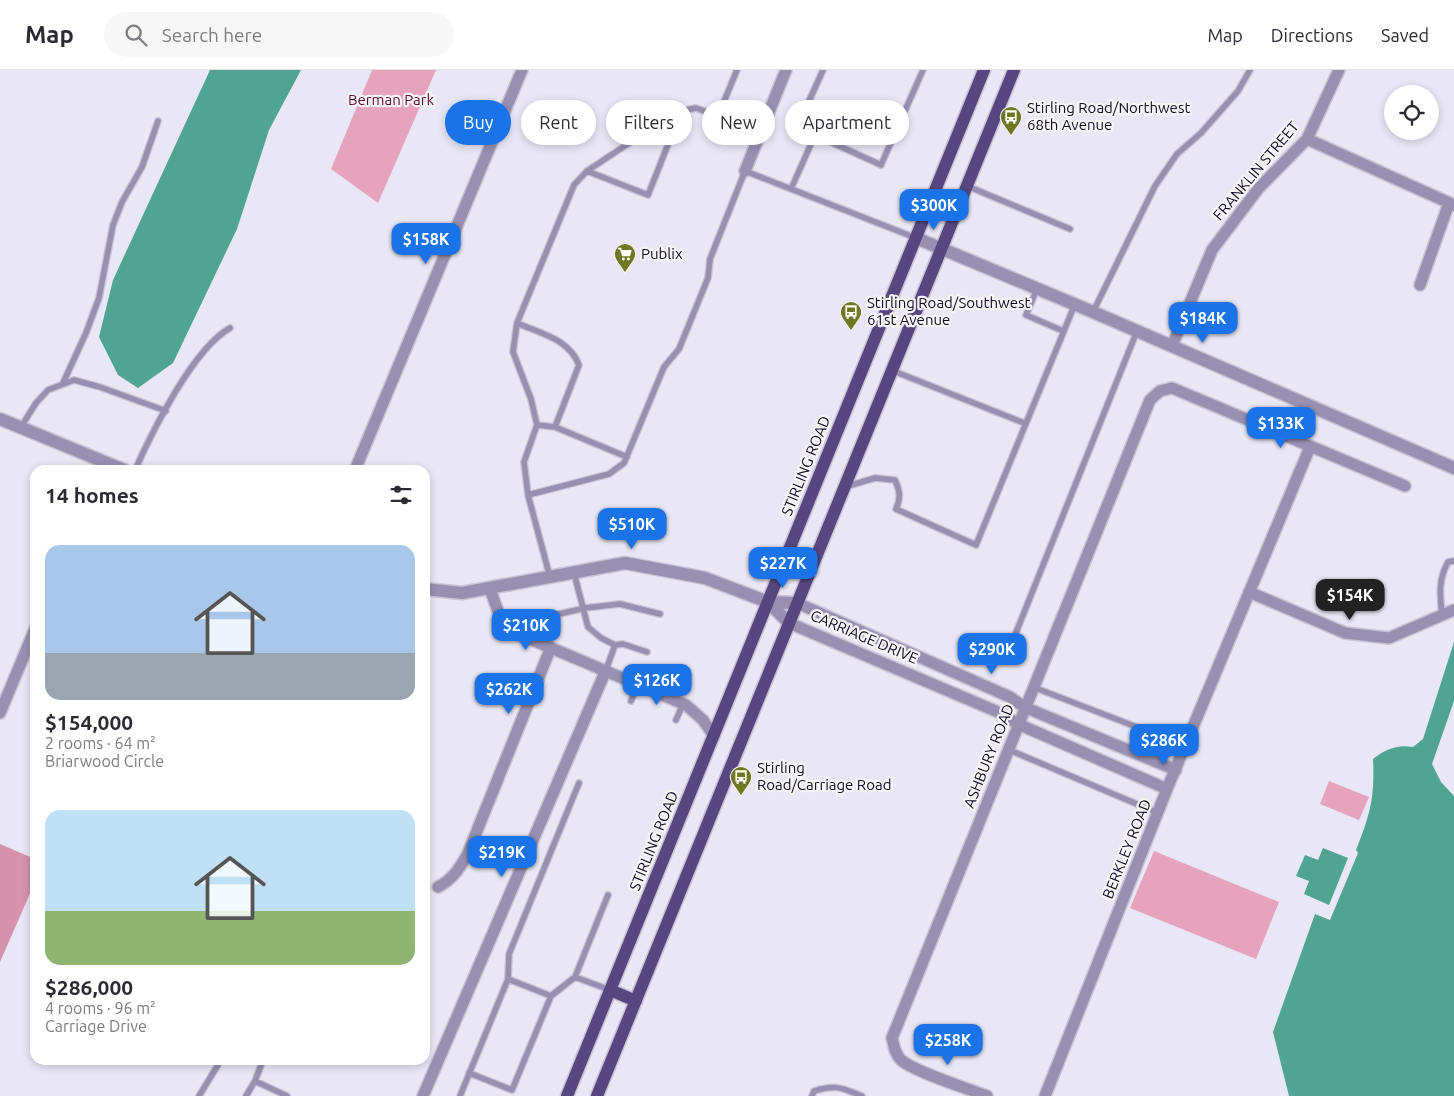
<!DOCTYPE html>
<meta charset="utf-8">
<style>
:root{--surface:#fff;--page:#f7f7f7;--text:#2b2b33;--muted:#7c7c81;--line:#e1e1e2;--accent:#1a73e8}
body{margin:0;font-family:Ubuntu,sans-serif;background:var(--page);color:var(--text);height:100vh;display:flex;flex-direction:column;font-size:19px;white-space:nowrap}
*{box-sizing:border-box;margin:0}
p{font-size:16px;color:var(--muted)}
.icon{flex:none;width:28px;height:28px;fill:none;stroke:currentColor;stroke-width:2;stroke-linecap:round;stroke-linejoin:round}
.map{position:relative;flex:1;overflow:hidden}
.drawer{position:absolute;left:30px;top:395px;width:400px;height:600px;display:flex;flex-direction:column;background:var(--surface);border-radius:15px;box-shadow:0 2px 8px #0003}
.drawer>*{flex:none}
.guide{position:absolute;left:445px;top:30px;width:475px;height:45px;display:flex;gap:10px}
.buttons{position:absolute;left:1384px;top:15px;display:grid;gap:10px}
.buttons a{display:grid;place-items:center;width:55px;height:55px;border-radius:50%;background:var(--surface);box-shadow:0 2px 8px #0003;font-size:25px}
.price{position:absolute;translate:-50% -42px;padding:0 11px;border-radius:10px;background:var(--accent);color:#fff;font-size:16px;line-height:32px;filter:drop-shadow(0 1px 2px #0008)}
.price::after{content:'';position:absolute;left:50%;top:30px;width:15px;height:11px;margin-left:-8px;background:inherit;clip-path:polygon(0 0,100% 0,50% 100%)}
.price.selected{background:#222;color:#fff}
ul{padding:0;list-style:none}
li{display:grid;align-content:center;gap:10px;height:265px;padding:0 15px}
li span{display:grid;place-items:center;height:155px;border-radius:15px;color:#555}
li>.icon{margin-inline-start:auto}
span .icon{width:90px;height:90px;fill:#fffc;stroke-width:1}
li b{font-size:21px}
h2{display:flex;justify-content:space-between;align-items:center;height:60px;padding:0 15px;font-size:21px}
.tag{padding:0 18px;border-radius:22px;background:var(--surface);box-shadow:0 2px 8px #0003;font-size:18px;line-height:45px}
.tag.selected{background:var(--accent);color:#fff}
header{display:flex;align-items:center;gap:30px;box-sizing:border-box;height:70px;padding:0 25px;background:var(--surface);border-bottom:1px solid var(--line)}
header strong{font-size:24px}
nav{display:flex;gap:28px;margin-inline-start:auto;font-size:18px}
.search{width:350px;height:45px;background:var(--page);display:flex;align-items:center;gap:12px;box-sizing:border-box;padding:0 18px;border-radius:28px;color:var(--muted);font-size:19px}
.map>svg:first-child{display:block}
</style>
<header>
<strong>Map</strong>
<div class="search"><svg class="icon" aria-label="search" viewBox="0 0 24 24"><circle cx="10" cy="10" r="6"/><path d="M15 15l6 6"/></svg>Search here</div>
<nav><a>Map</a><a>Directions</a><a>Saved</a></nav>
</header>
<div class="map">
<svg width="1454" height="1026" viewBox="0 0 1454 1026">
<rect width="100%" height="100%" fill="#e9e6f6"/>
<path fill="#e6a3bc" d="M372,0H436L378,133L331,99Z
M1329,711L1369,727L1359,750L1320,734Z
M1154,781L1279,832L1256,889L1130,838Z"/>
<path fill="#d691ab" d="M0,774L35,789V812L0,892Z"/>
<path fill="#50a590" d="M210,0H301L269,60L237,159L173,293L138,318L118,305L99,267L113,210Z
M1454,572V631L1432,694L1441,712L1454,726V1026H1289L1273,962L1315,844L1330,850L1358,783L1356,780C1370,745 1375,727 1373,689C1385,679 1398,674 1413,677L1423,669Z
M1323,778L1348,788L1329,835L1304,824L1309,811L1296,806L1305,785L1318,790Z"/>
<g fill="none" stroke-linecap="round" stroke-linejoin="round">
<g stroke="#c7c3d4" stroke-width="8">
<path id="service" d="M718,46L737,0
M815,65L881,95L923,0
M587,101L648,125L671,67L668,48
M967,116L1070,159
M791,119L815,65L809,31L823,0
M1037,219L1026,245L1063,261
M1093,242L1155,116L1177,84L1201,63L1238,21L1250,0
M517,253C542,264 569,269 579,295L555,357
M891,300L1024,353
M63,313L86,263L99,228L113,155L122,132L142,97L158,51
M537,355L555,357L627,387
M21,357L36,333L48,320L74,310L100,317L166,341
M135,400C153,360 193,279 230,258
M845,417L875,408L895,410C900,421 901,428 896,439L976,475L1075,234
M528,425L524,392L537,355L531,329L513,282L517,253L574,115L587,101L676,42L696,38L761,62
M574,503L588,557L601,568L615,575L623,574L647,582
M550,507L528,425L609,404L624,393L664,297L679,279L708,208L710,189L745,101L916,168
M1442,545C1440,525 1438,510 1448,492L1454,491
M546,547L585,538L620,534L660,544
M1013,570L1137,261
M606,600L615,575
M1033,617L1186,676
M631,631L638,614
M676,650L683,634
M1007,679L1158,743
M575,907L610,920
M508,909L551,926
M469,1003L512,1020L551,926L575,907L608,825
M255,1011L287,1026
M199,1026L221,990
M246,1026L255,1011L263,990
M460,1026L508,909L509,884L579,713
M812,1026L814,1021C836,1014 842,1018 862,1026"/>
</g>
<g stroke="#c7c3d4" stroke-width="14">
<path id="minor" d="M1307,69L1454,135
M745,101L786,0
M1420,215L1449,133
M1172,276L1212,180L1258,119L1307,69L1339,0
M355,400L522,0
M490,519L504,558L686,635L703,650L714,666
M1249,522L1345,563L1389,568L1454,540
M797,533L1010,627L1024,637L1176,700
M789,553L998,642L1018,654L1167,719
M0,643L35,559
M438,817C453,809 460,798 468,783L551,577
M423,1026L606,600
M987,1026C966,1018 915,1002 901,990C895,984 894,976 892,968L1150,330L1160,321L1172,318L1405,416
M1045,1026L1167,719L1310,377"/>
</g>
<g stroke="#c7c3d4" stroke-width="15">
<path id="tertiary" d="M916,168L1093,242L1454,398
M0,349L124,400
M425,519L462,523L625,493L705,508L768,532L797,533
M768,532L789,553"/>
</g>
<g stroke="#c7c3d4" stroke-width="15">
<path id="primary" d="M610,920L636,931
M567,1026L984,0
M597,1026L1014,0"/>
</g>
<use href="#service" stroke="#9890b1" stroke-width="5.5"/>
<use href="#minor" stroke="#9890b1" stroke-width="11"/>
<use href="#tertiary" stroke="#9890b1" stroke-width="12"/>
<use href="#primary" stroke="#574780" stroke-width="12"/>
</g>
<defs>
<g id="bus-pin" transform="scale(1.125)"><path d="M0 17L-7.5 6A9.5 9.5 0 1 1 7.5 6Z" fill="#6e7722" stroke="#f5f5f5"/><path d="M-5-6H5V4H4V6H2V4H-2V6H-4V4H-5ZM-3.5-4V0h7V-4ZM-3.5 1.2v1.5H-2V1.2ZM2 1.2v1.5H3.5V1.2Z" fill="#fff"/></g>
<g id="supermarket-pin" transform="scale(1.125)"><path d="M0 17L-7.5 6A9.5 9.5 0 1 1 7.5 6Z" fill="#6e7722" stroke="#f5f5f5"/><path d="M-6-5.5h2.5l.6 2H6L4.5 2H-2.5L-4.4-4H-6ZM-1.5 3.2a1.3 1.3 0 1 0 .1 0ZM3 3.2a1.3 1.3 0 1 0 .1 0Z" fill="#fff"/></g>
</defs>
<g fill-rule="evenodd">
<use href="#bus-pin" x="1011" y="47"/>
<use href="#supermarket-pin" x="625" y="184"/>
<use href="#bus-pin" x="851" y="242"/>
<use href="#bus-pin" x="741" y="707"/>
</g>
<g text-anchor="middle" stroke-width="4.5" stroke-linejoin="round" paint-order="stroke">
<g font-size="15" fill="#5d0b35" stroke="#f5f5f5">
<text x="391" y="35">Berman Park</text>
</g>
<g font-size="15" fill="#120924" stroke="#f5f5f5" text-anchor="start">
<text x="1027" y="43">Stirling Road/Northwest<tspan x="1027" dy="17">68th Avenue</tspan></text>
<text x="641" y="189">Publix</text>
<text x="867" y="238">Stirling Road/Southwest<tspan x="867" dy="17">61st Avenue</tspan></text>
<text x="757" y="703">Stirling<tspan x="757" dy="17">Road/Carriage Road</tspan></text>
</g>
<g font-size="15" fill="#120924" stroke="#f5f5f5">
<text transform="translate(1256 101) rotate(-50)" y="5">FRANKLIN STREET</text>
<text transform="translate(806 396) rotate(-68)" y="5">STIRLING ROAD</text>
<text transform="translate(864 567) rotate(23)" y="5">CARRIAGE DRIVE</text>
<text transform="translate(989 686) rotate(-68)" y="5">ASHBURY ROAD</text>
<text transform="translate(654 771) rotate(-68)" y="5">STIRLING ROAD</text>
<text transform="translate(1127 779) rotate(-68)" y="5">BERKLEY ROAD</text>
</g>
</g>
</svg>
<div class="buttons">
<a><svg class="icon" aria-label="locate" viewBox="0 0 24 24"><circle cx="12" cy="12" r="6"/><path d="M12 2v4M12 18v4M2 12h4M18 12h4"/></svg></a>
</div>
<b class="price" style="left:934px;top:161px">$300K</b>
<b class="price" style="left:426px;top:195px">$158K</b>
<b class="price" style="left:1203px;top:274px">$184K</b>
<b class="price" style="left:1281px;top:379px">$133K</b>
<b class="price" style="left:632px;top:480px">$510K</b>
<b class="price" style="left:783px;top:519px">$227K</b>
<b class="price selected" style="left:1350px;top:551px">$154K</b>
<b class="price" style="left:526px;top:581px">$210K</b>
<b class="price" style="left:992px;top:605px">$290K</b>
<b class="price" style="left:657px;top:636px">$126K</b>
<b class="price" style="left:509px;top:645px">$262K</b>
<b class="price" style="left:1164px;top:696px">$286K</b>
<b class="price" style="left:502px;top:808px">$219K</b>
<b class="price" style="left:948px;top:996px">$258K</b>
<div class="guide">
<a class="tag selected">Buy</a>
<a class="tag">Rent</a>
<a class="tag">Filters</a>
<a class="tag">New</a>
<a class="tag">Apartment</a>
</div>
<section class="drawer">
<h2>14 homes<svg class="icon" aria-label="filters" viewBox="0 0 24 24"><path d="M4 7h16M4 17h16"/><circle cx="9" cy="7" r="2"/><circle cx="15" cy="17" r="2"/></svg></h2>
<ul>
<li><span style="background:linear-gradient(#a9c7e8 70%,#9aa5b1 0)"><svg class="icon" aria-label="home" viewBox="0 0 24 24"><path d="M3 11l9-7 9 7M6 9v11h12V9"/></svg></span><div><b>$154,000</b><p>2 rooms · 64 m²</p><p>Briarwood Circle</p></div></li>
<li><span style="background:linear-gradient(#bfe0f5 65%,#8fb573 0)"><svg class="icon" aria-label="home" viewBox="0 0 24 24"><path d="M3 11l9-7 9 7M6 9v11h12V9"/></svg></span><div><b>$286,000</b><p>4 rooms · 96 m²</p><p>Carriage Drive</p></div></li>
</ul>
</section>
</div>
